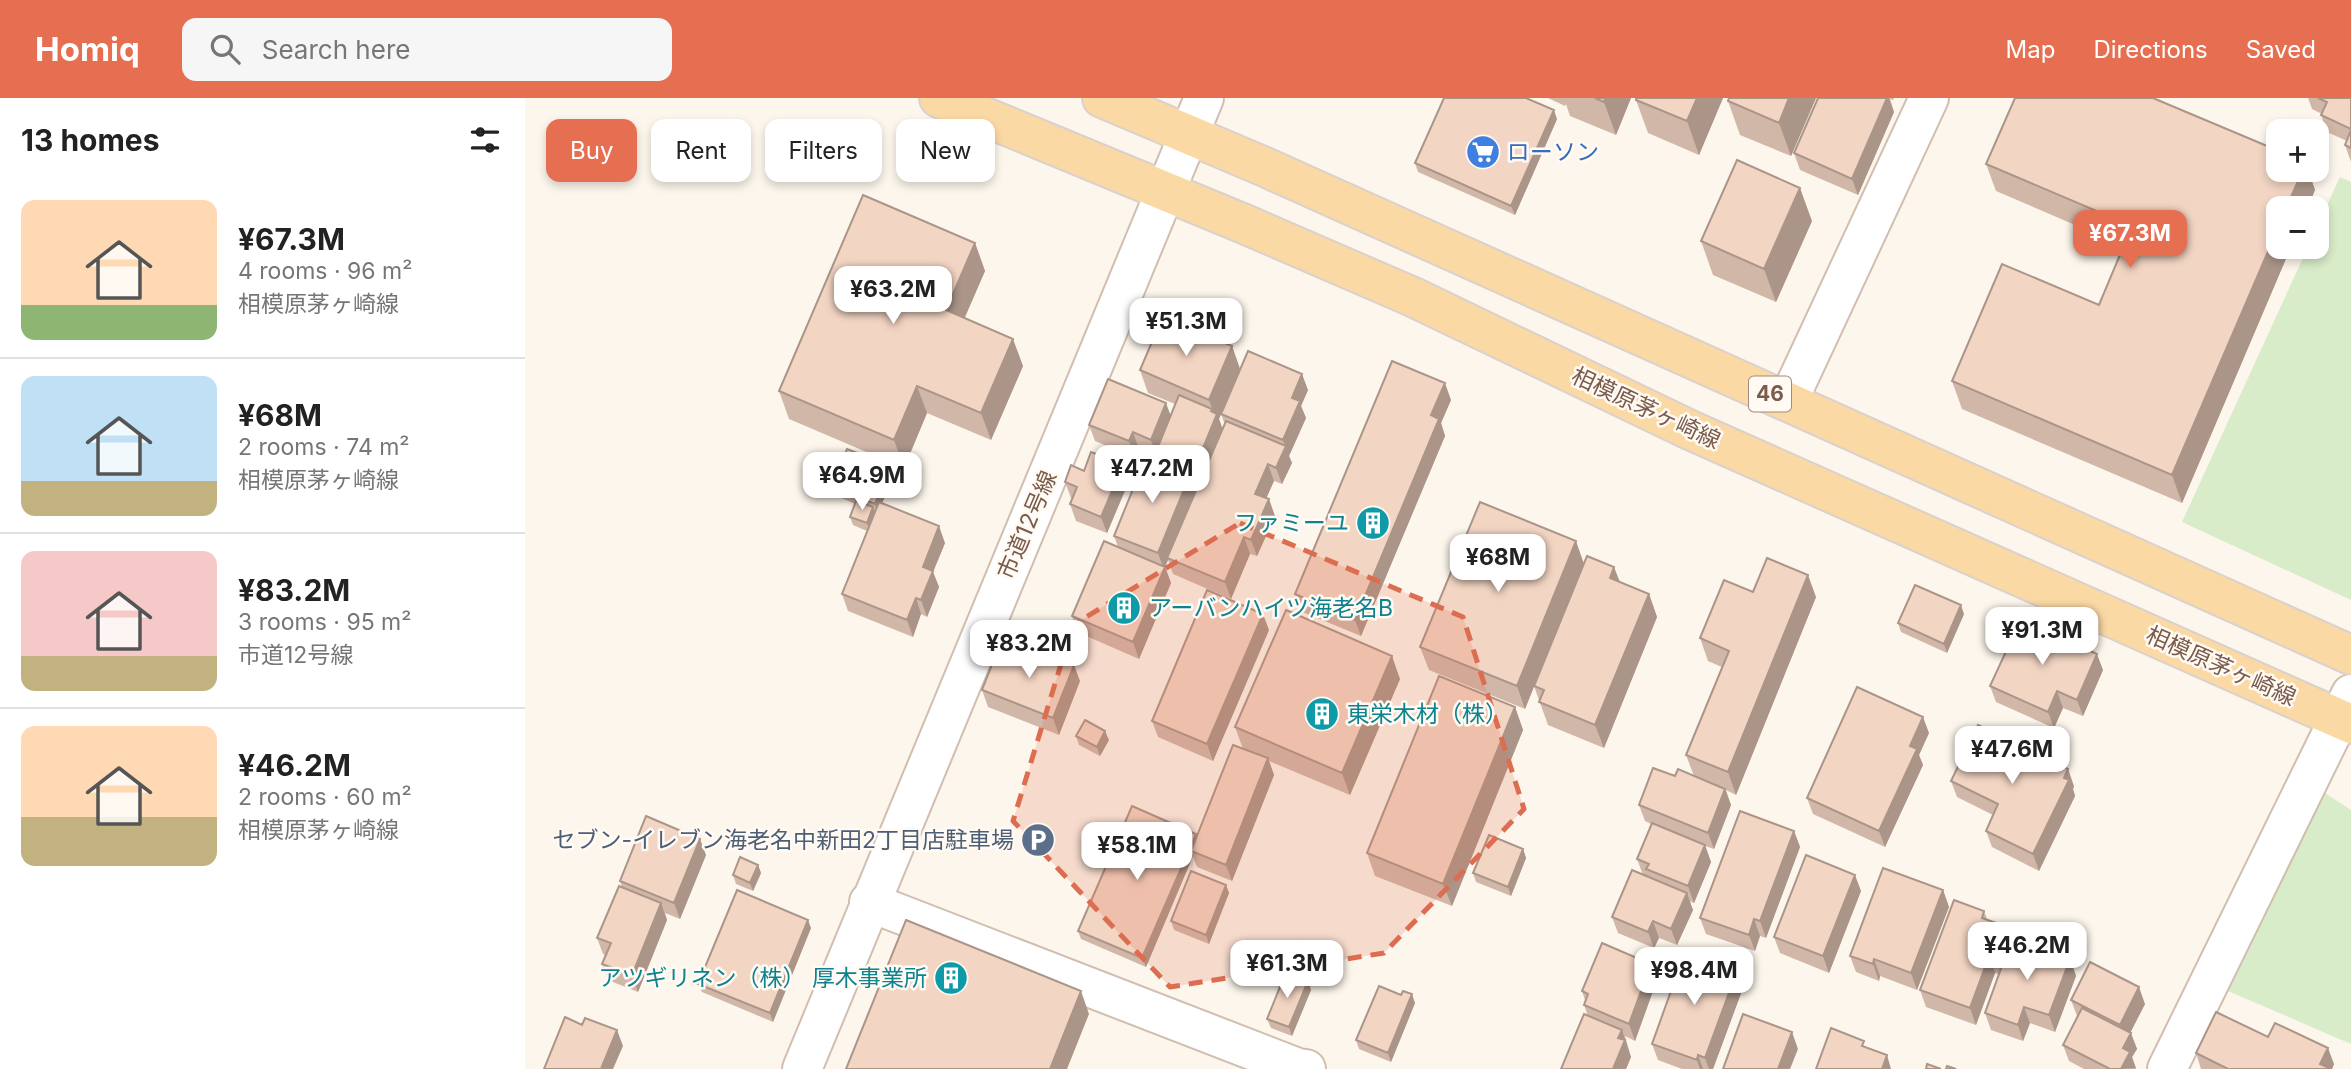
<!DOCTYPE html>
<meta charset="utf-8">
<style>
:root{--surface:#fff;--page:#f6f6f6;--text:#222;--muted:#767676;--line:#e0e0e0;--accent:#e76f51}
body{margin:0;font-family:Inter,"Noto Sans JP",sans-serif;background:var(--page);color:var(--text);height:100vh;display:flex;flex-direction:column;font-size:26px;white-space:nowrap}
*{box-sizing:border-box;margin:0}
p{font-size:23px;color:var(--muted)}
.icon{flex:none;width:38px;height:38px;fill:none;stroke:currentColor;stroke-width:2;stroke-linecap:round;stroke-linejoin:round}
.map{position:relative;flex:1;overflow:hidden}
.sheet{display:flex;flex-direction:column;background:var(--surface);width:525px}
.sheet>*{flex:none}
.top-card{position:absolute;left:21px;top:21px;width:665px;height:63px;display:flex;gap:14px}
.fabs{position:absolute;left:1741px;top:21px;display:grid;gap:14px}
.fabs a{display:grid;place-items:center;width:63px;height:63px;border-radius:14px;background:var(--surface);box-shadow:0 4px 10px #0003;font-size:35px}
.price{position:absolute;translate:-50% -60px;padding:0 16px;border-radius:14px;background:#fff;color:#222;font-size:23px;line-height:46px;filter:drop-shadow(0 2px 4px #0008)}
.price::after{content:'';position:absolute;left:50%;top:42px;width:21px;height:16px;margin-left:-10px;background:inherit;clip-path:polygon(0 0,100% 0,50% 100%)}
.price.active{background:var(--accent);color:#fff}
ul{padding:0;list-style:none}
li{display:flex;align-items:center;gap:21px;height:175px;padding:0 21px}
li+li{border-top:2px solid var(--line)}
li span{display:grid;place-items:center;flex:none;width:196px;height:140px;border-radius:14px;color:#555}
li>.icon{margin-inline-start:auto}
span .icon{width:84px;height:84px;fill:#fffc;stroke-width:1}
li b{font-size:30px}
h2{display:flex;justify-content:space-between;align-items:center;height:84px;padding:0 21px;font-size:30px}
.pill{padding:0 24px;border-radius:14px;background:var(--surface);box-shadow:0 4px 10px #0003;font-size:24px;line-height:63px}
.pill.active{background:var(--accent);color:#fff}
header{display:flex;align-items:center;gap:42px;box-sizing:border-box;height:98px;padding:0 35px;background:var(--accent);color:#fff}
header strong{font-size:33px}
nav{display:flex;gap:38px;margin-inline-start:auto;font-size:24px}
.search{width:490px;height:63px;background:var(--page);display:flex;align-items:center;gap:18px;box-sizing:border-box;padding:0 24px;border-radius:14px;color:var(--muted);font-size:26px}
main{display:flex;flex:1;min-height:0}
.map>svg:first-child{display:block}
</style>
<header>
<strong>Homiq</strong>
<div class="search"><svg class="icon" aria-label="search" viewBox="0 0 24 24"><circle cx="10" cy="10" r="6"/><path d="M15 15l6 6"/></svg>Search here</div>
<nav><a>Map</a><a>Directions</a><a>Saved</a></nav>
</header>
<main>
<section class="sheet">
<h2>13 homes<svg class="icon" aria-label="filters" viewBox="0 0 24 24"><path d="M4 7h16M4 17h16"/><circle cx="9" cy="7" r="2"/><circle cx="15" cy="17" r="2"/></svg></h2>
<ul>
<li><span style="background:linear-gradient(#ffd9b3 75%,#8fb573 0)"><svg class="icon" aria-label="home" viewBox="0 0 24 24"><path d="M3 11l9-7 9 7M6 9v11h12V9"/></svg></span><div><b>¥67.3M</b><p>4 rooms · 96 m²</p><p>相模原茅ヶ崎線</p></div></li>
<li><span style="background:linear-gradient(#bfe0f5 75%,#c2b280 0)"><svg class="icon" aria-label="home" viewBox="0 0 24 24"><path d="M3 11l9-7 9 7M6 9v11h12V9"/></svg></span><div><b>¥68M</b><p>2 rooms · 74 m²</p><p>相模原茅ヶ崎線</p></div></li>
<li><span style="background:linear-gradient(#f6c9c9 75%,#c2b280 0)"><svg class="icon" aria-label="home" viewBox="0 0 24 24"><path d="M3 11l9-7 9 7M6 9v11h12V9"/></svg></span><div><b>¥83.2M</b><p>3 rooms · 95 m²</p><p>市道12号線</p></div></li>
<li><span style="background:linear-gradient(#ffd9b3 65%,#c2b280 0)"><svg class="icon" aria-label="home" viewBox="0 0 24 24"><path d="M3 11l9-7 9 7M6 9v11h12V9"/></svg></span><div><b>¥46.2M</b><p>2 rooms · 60 m²</p><p>相模原茅ヶ崎線</p></div></li>
</ul>
</section>
<div class="map">
<svg width="1826" height="971" viewBox="0 0 1826 971">
<rect width="100%" height="100%" fill="#fdf6ec"/>
<path fill="#d8ecc9" d="M1815,79L1826,84V502L1657,424L1783,149H1792V129Z
M1800,695L1826,712V946L1703,893Z"/>
<g fill="none" stroke-linecap="round" stroke-linejoin="round">
<g stroke="#d1beb0" stroke-width="42">
<path id="minor" d="M1263,303L1404,0
M344,804L773,970L781,971
M1642,971L1826,596"/>
</g>
<g stroke="#d1beb0" stroke-width="42">
<path id="tertiary" d="M277,971L679,0"/>
</g>
<g stroke="#dad1cd" stroke-width="42">
<path id="primary" d="M414,0L717,125L888,199L1165,332L1826,626
M577,0L740,69L1826,557"/>
</g>
<use href="#minor" stroke="#fff" stroke-width="38"/>
<use href="#tertiary" stroke="#fff" stroke-width="38"/>
<use href="#primary" stroke="#fbd9a5" stroke-width="38"/>
</g>
<path fill="#d1b7a8" fill-rule="evenodd" d="M1023,0H1106L1091,37L1045,18L1041,6L1040,8Z
M1111,0H1198L1174,57L1123,35L1111,2Z
M1291,0L1266,58L1215,37L1203,3Z
M1293,0H1369L1368,2L1365,1L1369,14L1333,97L1275,72L1269,55Z
M1783,0H1826V64L1820,47L1822,43L1802,34L1796,17L1797,16L1787,11Z
M1032,21L990,117L893,74L890,65Z
M1461,66L1783,72L1790,92L1754,149H1766L1657,405L1437,311L1427,283L1574,207L1599,148L1471,93Z
M1287,123L1251,204L1188,177L1176,143Z
M450,145L460,173L439,220L498,268L466,342L402,315L379,370L264,321L254,293Z
M707,248L715,271L783,292L776,308L781,320L764,358L767,365L757,386L749,383L741,400L750,418L732,458L725,456L706,501L648,476L643,462L640,469L646,485L614,561L552,534L547,518L593,449L589,438L633,364L630,358L614,351L610,360L570,343L564,327L646,317L650,306L623,295L615,272ZM696,316L700,327L698,331L694,321Z
M926,302L916,325L920,338L836,538L775,513L770,496Z
M559,373L604,383L582,435L551,423L545,406L547,401L546,400L540,384Z
M369,377L357,405L420,445L408,474L414,489L402,519L396,516L388,539L323,513L317,496L342,433L328,427L325,419L330,406L310,397L307,389Z
M1059,466L1021,559L1095,484L1124,496L1132,519L1079,650L1023,627L1009,588L1000,611L904,572L895,549Z
M1228,494L1291,499L1211,697L1201,692L1206,707L1189,751L1180,748L1186,764L1169,805L1164,803L1168,812L1152,847L1134,840L1129,850L1093,835L1087,819L1118,777L1112,761L1126,726L1120,723L1114,707L1150,678H1169L1161,657L1197,569L1183,563L1175,540Z
M1439,516L1422,555L1376,534L1373,525Z
M744,532L688,663L633,639L627,623Z
M1578,572L1558,618L1538,610L1529,630L1471,604L1465,588Z
M875,581L825,697L744,663L749,677L707,783L672,769L668,758L621,869L556,841L553,833L671,736L672,738L718,651L710,629Z
M555,583L534,637L463,609L457,592Z
M990,609L998,632L927,808L850,778L842,755Z
M1404,635L1394,657L1398,667L1360,749L1288,716L1282,700Z
M551,638L584,642L575,658L554,647Z
M1426,683L1549,688L1548,691L1550,698L1514,773L1467,749L1461,733L1468,717L1432,699Z
M1269,733L1275,749L1241,840L1235,838L1230,853L1181,836L1175,820Z
M998,751L1001,760L986,798L951,784L948,775Z
M181,757L155,821L140,815L142,822L113,894L83,882L77,866L80,857L78,856L72,840L97,789L95,783Z
M233,767L236,775L228,793L211,786L208,777Z
M701,787L704,795L684,846L649,832L646,823Z
M1418,792L1424,809L1392,892L1355,878L1354,883L1331,874L1325,858Z
M1336,793L1304,875L1255,855L1249,839Z
M1459,813L1462,821L1487,840L1545,861L1551,878L1530,934L1505,925L1498,943L1466,932L1460,915L1474,876L1470,875L1451,927L1401,909L1395,892Z
M286,830L248,924L177,894L173,886Z
M796,859L785,886H784L786,892L767,938L746,930L742,921L766,876L764,871Z
M1126,866L1132,882L1110,943L1100,938L1106,959L1101,971H1036L1063,918L1059,907L1060,902L1057,893Z
M1218,890L1188,971H1157L1133,962L1127,946Z
M1546,902L1620,906L1605,935L1612,951L1607,959L1611,971H1559L1544,963L1538,947L1552,918Z
M890,905L866,964L834,951L831,942Z
M1743,939L1809,966L1807,971H1676L1671,955Z"/>
<path fill="#aa9588" d="M1080,0H1106L1091,37L1079,4Z
M1172,0H1198L1174,57L1162,23Z
M1264,0H1291L1266,58L1254,25Z
M1362,0H1364L1369,14L1333,97L1327,81Z
M1029,12L1032,21L990,117L986,108Z
M1778,72H1783L1790,92L1783,110H1761Z
M1275,90L1287,123L1251,204L1239,171Z
M1754,128V149H1766L1657,405L1647,377Z
M450,145L460,173L431,240L421,212Z
M488,241L498,268L466,342L456,315Z
M707,248L715,271L694,321L698,333L675,389L669,372L687,311L691,321V320L684,302Z
M777,276L783,292L776,308L781,320L764,358L767,365L757,386L751,370L760,348L758,342L767,300Z
M920,285L926,302L916,325L920,338L836,538L830,522L906,317Z
M392,288L402,315L379,370L369,342Z
M641,305L647,321L631,357L626,342Z
M608,334L614,351L610,360L604,343Z
M743,366L749,383L736,412L730,396Z
M598,367L604,383L582,435L576,419Z
M366,368L369,377L353,415L350,406Z
M665,377L671,393L642,460L643,462L639,472L633,455Z
M744,401L750,418L732,458L726,442Z
M348,409L351,418L345,434L342,425Z
M414,428L420,445L408,474L414,489L402,519L396,502L398,469Z
M719,439L725,456L706,501L700,484Z
M1051,443L1059,466L1000,611L992,588Z
M640,469L646,485L614,561L608,544Z
M1089,469L1098,492L1085,480Z
M1283,477L1291,499L1211,697L1203,674Z
M1124,496L1132,519L1079,650L1070,627Z
M391,500L396,516L388,539L382,522Z
M1436,507L1439,516L1422,555L1419,546Z
M738,516L744,532L688,663L682,646Z
M1572,556L1578,572L1558,618L1552,602Z
M867,558L875,581L825,697L817,675Z
M549,567L555,583L534,637L528,620Z
M1532,593L1538,610L1529,630L1523,614Z
M990,609L998,632L927,808L918,786Z
M1398,619L1404,635L1394,657L1398,667L1360,749L1354,733L1385,648Z
M580,633L584,642L575,658L572,649Z
M743,660L749,677L707,783L701,767Z
M1543,671L1549,688L1548,691L1550,698L1514,773L1508,756Z
M1200,691L1206,707L1189,751L1183,735Z
M1269,733L1275,749L1241,840L1235,823Z
M671,736L674,745L666,753L668,758L621,869L617,860Z
M175,741L181,757L155,821L149,805Z
M1180,747L1186,764L1169,805L1163,788Z
M998,751L1001,760L986,798L983,789Z
M233,767L236,775L228,793L225,785Z
M1330,777L1336,793L1304,875L1298,858Z
M701,787L704,795L684,846L681,837Z
M1418,792L1424,809L1392,892L1386,875Z
M1162,795L1168,812L1152,847L1146,831Z
M136,805L142,822L113,894L107,877Z
M1229,821L1235,838L1230,853L1224,837Z
M283,822L286,830L248,924L245,915Z
M1128,823L1134,840L1129,850L1123,834Z
M1483,829L1489,845L1477,877L1471,861Z
M793,850L796,859L785,886L782,878Z
M1464,858L1470,875L1451,927L1445,910Z
M1349,861L1355,878L1354,883L1348,866Z
M1545,861L1551,878L1530,934L1524,917Z
M1126,866L1132,882L1110,943L1104,926Z
M1212,873L1218,890L1188,971H1184L1180,960Z
M783,883L786,892L767,938L764,929Z
M1614,889L1620,906L1601,943L1595,927Z
M556,893L564,916L542,971H525Z
M887,896L890,905L866,964L863,955Z
M1499,909L1505,925L1498,943L1493,927Z
M92,932L98,948L88,971H76Z
M1097,932L1106,959L1101,971H1088L1093,940Z
M1267,934L1273,951L1265,971H1253Z
M1606,935L1612,951L1607,959L1611,970L1596,971L1598,950Z
M1803,950L1809,966L1807,971H1797L1795,966Z
M1173,957L1178,971H1175L1172,962Z
M1362,957L1366,971H1357Z"/>
<path fill="#f3d5c3" stroke="#aa9588" stroke-width="2" d="M919,0H1001L1029,12L986,108L890,65Z
M1070,0H1080L1079,4Z
M1111,0H1172L1162,23L1111,2Z
M1204,0H1264L1254,25L1203,3Z
M1293,0H1362L1327,81L1269,55Z
M1490,0H1628L1754,53V72H1778L1761,110H1754V128L1647,377L1427,283L1477,166L1574,207L1607,128L1461,66Z
M1793,0H1826V31L1796,17L1802,4Z
M1826,32V50L1820,47Z
M1212,62L1275,90L1239,171L1176,143Z
M338,97L450,145L421,212L488,241L456,315L392,288L369,342L254,293Z
M638,218L707,248L684,302L615,272Z
M723,253L777,276L767,300L775,303L758,342L696,316Z
M867,263L920,285L906,317L914,321L830,522L770,496Z
M583,281L641,305L626,342L608,334L604,343L564,327Z
M654,297L687,311L686,313L692,316L669,372L630,356Z
M701,323L761,348L751,370L743,366L730,396L744,401L726,442L719,439L700,484L642,460Z
M322,351L366,368L350,406L307,389Z
M566,354L598,367L576,419L545,406L552,389L540,384L546,367L559,373Z
M621,359L665,377L633,455L589,438Z
M331,403L348,409L342,425L325,419Z
M354,404L414,428L398,469L408,473L396,502L391,500L382,522L317,496Z
M955,404L1051,443L992,588L895,549Z
M579,443L640,469L608,544L547,518Z
M1062,458L1089,469L1085,480L1124,496L1070,627L1014,604L1019,592L1009,588Z
M1242,460L1283,477L1203,674L1161,657L1204,553L1175,540L1199,482L1228,494Z
M1390,487L1436,507L1419,546L1373,525Z
M682,492L738,516L682,646L627,623Z
M761,512L867,558L817,675L710,629Z
M1496,521L1572,556L1552,602L1532,593L1523,614L1465,588Z
M474,549L508,562L512,553L549,567L528,620L457,592Z
M914,578L990,609L918,786L842,755Z
M1332,589L1398,619L1385,648L1392,651L1354,733L1282,700Z
M560,622L580,633L572,649L551,638Z
M1453,627L1543,671L1539,680L1544,682L1508,756L1461,733L1473,706L1426,683Z
M708,647L743,660L701,767L666,753Z
M1128,670L1150,678L1153,671L1200,691L1183,735L1114,707Z
M607,708L671,736L617,860L553,833Z
M1215,713L1269,733L1235,823L1229,821L1224,837L1175,820Z
M121,718L175,741L149,805L95,783Z
M1127,725L1180,747L1163,788L1121,771L1124,766L1112,761Z
M964,737L998,751L983,789L948,775Z
M1281,757L1330,777L1298,858L1249,839Z
M215,759L233,767L225,785L208,777Z
M1358,770L1418,792L1386,875L1349,861L1348,866L1325,858Z
M1107,772L1162,795L1146,831L1128,823L1123,834L1087,819Z
M666,773L701,787L681,837L646,823Z
M94,788L136,805L107,877L77,866L86,845L72,840Z
M212,792L283,822L245,915L173,886Z
M1429,802L1459,813L1457,820L1483,829L1471,861L1464,858L1445,910L1395,892Z
M381,822L556,893L525,971H321Z
M1487,840L1545,861L1524,917L1499,909L1493,927L1460,915Z
M775,843L793,850L782,878L764,871Z
M1077,845L1126,866L1104,926L1059,907L1063,896L1057,893Z
M1160,854L1212,873L1180,960L1173,957L1172,962L1127,946Z
M1565,864L1614,889L1595,927L1546,902Z
M761,874L783,883L764,929L742,921Z
M854,888L876,897L878,893L887,896L863,955L831,942Z
M1557,910L1606,935L1598,950L1605,954L1596,971H1585L1538,947Z
M1691,914L1743,939L1750,925L1803,950L1795,966L1804,970V971H1703L1671,955Z
M1059,916L1097,932L1093,940L1100,942L1088,971H1036Z
M1218,916L1267,934L1253,971H1198Z
M40,919L57,927L60,920L92,932L76,971H19Z
M1306,930L1339,943L1337,948L1362,957L1357,971H1291Z
M1402,966L1416,971H1401Z
M1422,968L1431,971H1421Z"/>
<path fill="#dc6d51" fill-opacity="0.2" stroke="#dc6d51" stroke-width="5" stroke-dasharray="14 9" stroke-linejoin="round" d="M715,425L938,519L999,711L859,855L645,889L488,723L548,527Z"/>
<defs>
<g id="supermarket-disc" transform="scale(1.75)"><circle r="9.5" fill="#3f7fe0" stroke="#fffaf3"/><path d="M-6-5.5h2.5l.6 2H6L4.5 2H-2.5L-4.4-4H-6ZM-1.5 3.2a1.3 1.3 0 1 0 .1 0ZM3 3.2a1.3 1.3 0 1 0 .1 0Z" fill="#fff"/></g>
<g id="building-disc" transform="scale(1.75)"><circle r="9.5" fill="#0f9aa8" stroke="#fffaf3"/><path d="M-4-6H4V6H1V3H-1V6H-4ZM-2.5-4.3h1.7v1.8h-1.7ZM.8-4.3h1.7v1.8H.8ZM-2.5-1h1.7V.8h-1.7ZM.8-1h1.7V.8H.8Z" fill="#fff"/></g>
<g id="parking-disc" transform="scale(1.75)"><circle r="9.5" fill="#5c6f8a" stroke="#fffaf3"/><path d="M-3.5-5.5H1a3.5 3.5 0 0 1 0 7H-1V5.5H-3.5ZM-1-3.4V-.6H.8a1.4 1.4 0 0 0 0-2.8Z" fill="#fff"/></g>
</defs>
<g fill-rule="evenodd">
<use href="#supermarket-disc" x="958" y="54"/>
<use href="#building-disc" x="848" y="425"/>
<use href="#building-disc" x="599" y="510"/>
<use href="#building-disc" x="797" y="616"/>
<use href="#parking-disc" x="513" y="742"/>
<use href="#building-disc" x="426" y="880"/>
</g>
<g text-anchor="middle" stroke-width="5" stroke-linejoin="round" paint-order="stroke">
<rect fill="#fffaf3" stroke="#a28b7f" stroke-width="2" x="1224" y="278.5" width="42" height="35" rx="5"/>
<g font-size="21" font-weight="bold" fill="#7a5c4d">
<text x="1245" y="303">46</text>
</g>
<g font-size="23" fill="#366cbe" stroke="#fffaf3" text-anchor="start">
<text x="982" y="62">ローソン</text>
</g>
<g font-size="23" fill="#7a5c4d" stroke="#fffaf3">
<text transform="translate(1121 310) rotate(25)" y="8">相模原茅ヶ崎線</text>
<text transform="translate(502 427) rotate(-67)" y="8">市道12号線</text>
<text transform="translate(1696 568) rotate(24)" y="8">相模原茅ヶ崎線</text>
</g>
<g font-size="23" fill="#0d838f" stroke="#fffaf3" text-anchor="end">
<text x="824" y="433">ファミーユ</text>
<text x="624" y="518" text-anchor="start">アーバンハイツ海老名B</text>
<text x="822" y="624" text-anchor="start">東栄木材（株）</text>
<text x="402" y="888">アツギリネン（株） 厚木事業所</text>
</g>
<g font-size="23" fill="#4e5e75" stroke="#fffaf3" text-anchor="end">
<text x="489" y="750">セブン-イレブン海老名中新田2丁目店駐車場</text>
</g>
</g>
</svg>
<div class="fabs">
<a>+</a>
<a>−</a>
</div>
<b class="price active" style="left:1605px;top:172px">¥67.3M</b>
<b class="price" style="left:368px;top:228px">¥63.2M</b>
<b class="price" style="left:661px;top:260px">¥51.3M</b>
<b class="price" style="left:627px;top:407px">¥47.2M</b>
<b class="price" style="left:337px;top:414px">¥64.9M</b>
<b class="price" style="left:973px;top:496px">¥68M</b>
<b class="price" style="left:1517px;top:569px">¥91.3M</b>
<b class="price" style="left:504px;top:582px">¥83.2M</b>
<b class="price" style="left:1487px;top:688px">¥47.6M</b>
<b class="price" style="left:612px;top:784px">¥58.1M</b>
<b class="price" style="left:1502px;top:884px">¥46.2M</b>
<b class="price" style="left:762px;top:902px">¥61.3M</b>
<b class="price" style="left:1169px;top:909px">¥98.4M</b>
<div class="top-card">
<a class="pill active">Buy</a>
<a class="pill">Rent</a>
<a class="pill">Filters</a>
<a class="pill">New</a>
</div>
</div>
</main>
